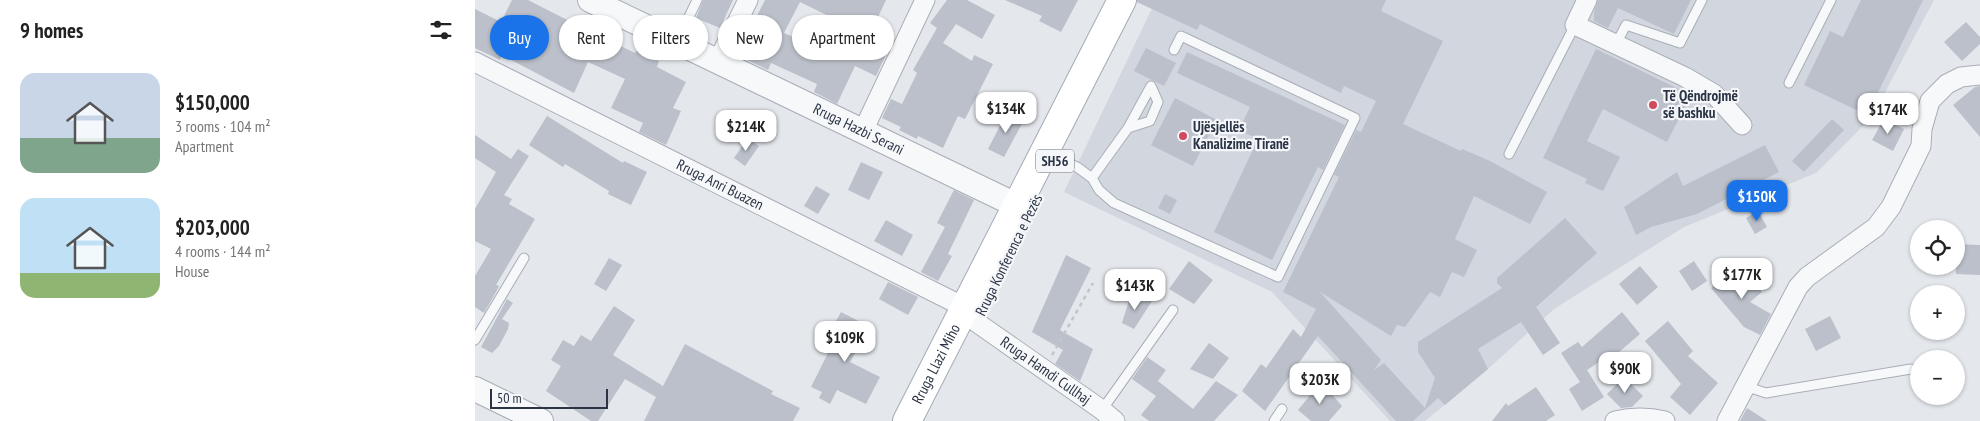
<!DOCTYPE html>
<meta charset="utf-8">
<style>
:root{--surface:#fff;--page:#f6f6f6;--text:#222;--muted:#767676;--accent:#1a73e8}
body{margin:0;font-family:"PT Sans Narrow",sans-serif;background:var(--page);color:var(--text);height:100vh;display:flex;flex-direction:column;font-size:19px;white-space:nowrap}
*{box-sizing:border-box;margin:0}
p{font-size:16px;color:var(--muted)}
.icon{flex:none;width:28px;height:28px;fill:none;stroke:currentColor;stroke-width:2;stroke-linecap:round;stroke-linejoin:round}
.map{position:relative;flex:1;overflow:hidden}
.drawer{display:flex;flex-direction:column;background:var(--surface);width:475px}
.drawer>*{flex:none}
.hud{position:absolute;left:15px;top:15px;width:475px;height:45px;display:flex;gap:10px}
.controls{position:absolute;left:1435px;top:220px;display:grid;gap:10px}
.controls a{display:grid;place-items:center;width:55px;height:55px;border-radius:50%;background:var(--surface);box-shadow:0 1px 4px #0004;font-size:25px}
.scale{position:absolute;left:15px;bottom:12px;width:118px;box-sizing:border-box;padding-left:5px;border:2px solid #2b3445;border-top:0;font-size:14px;line-height:18px;white-space:nowrap;color:#2b3445;-webkit-text-stroke:4px #f4f6f9;paint-order:stroke}
.price{position:absolute;translate:-50% -42px;padding:0 11px;border-radius:10px;background:#fff;color:#222;font-size:16px;line-height:32px;filter:drop-shadow(0 1px 2px #0008)}
.price::after{content:'';position:absolute;left:50%;top:30px;width:15px;height:11px;margin-left:-8px;background:inherit;clip-path:polygon(0 0,100% 0,50% 100%)}
.price.current{background:var(--accent);color:#fff}
ul{padding:0;list-style:none}
li{display:flex;align-items:center;gap:15px;height:125px;padding:0 20px}
li span{display:grid;place-items:center;flex:none;width:140px;height:100px;border-radius:15px;color:#555}
li>.icon{margin-inline-start:auto}
span .icon{width:60px;height:60px;fill:#fffc;stroke-width:1}
li b{font-size:21px}
h2{display:flex;justify-content:space-between;align-items:center;height:60px;padding:0 20px;font-size:21px}
.chip{padding:0 18px;border-radius:22px;background:var(--surface);box-shadow:0 1px 4px #0004;font-size:18px;line-height:45px}
.chip.current{background:var(--accent);color:#fff}
main{display:flex;flex:1;min-height:0}
.map>svg:first-child{display:block}
</style>
<main>
<section class="drawer">
<h2>9 homes<svg class="icon" aria-label="filters" viewBox="0 0 24 24"><path d="M4 7h16M4 17h16"/><circle cx="9" cy="7" r="2"/><circle cx="15" cy="17" r="2"/></svg></h2>
<ul>
<li><span style="background:linear-gradient(#c9d6e8 65%,#7fa58c 0)"><svg class="icon" aria-label="home" viewBox="0 0 24 24"><path d="M3 11l9-7 9 7M6 9v11h12V9"/></svg></span><div><b>$150,000</b><p>3 rooms · 104 m²</p><p>Apartment</p></div></li>
<li><span style="background:linear-gradient(#bfe0f5 75%,#8fb573 0)"><svg class="icon" aria-label="home" viewBox="0 0 24 24"><path d="M3 11l9-7 9 7M6 9v11h12V9"/></svg></span><div><b>$203,000</b><p>4 rooms · 144 m²</p><p>House</p></div></li>
</ul>
</section>
<div class="map">
<svg width="1505" height="421" viewBox="0 0 1505 421">
<rect width="100%" height="100%" fill="#e4e7ec"/>
<path fill="#d2d6de" d="M681,0H1459L1397,117L1341,173L1209,227L1079,309L1013,369L950,421H915L797,292L589,192Z"/>
<path fill="#bbc0ca" fill-rule="evenodd" d="M37,0H53L108,28L109,24L137,38L135,41L160,53L161,51L184,61L182,67L211,82L198,108L206,111L191,145L164,132L168,123L136,108L150,79L113,62L99,93L27,55L25,60L0,48V9L26,22Z
M228,0H258L245,28L221,18Z
M290,0H411L390,45L411,55L401,76L380,66L362,104L339,92L342,84L296,63L293,70L262,55ZM325,2L370,24L356,54L309,33Z
M472,0H492L520,15L507,39L481,24L468,43L497,61L499,55L518,64L490,119L483,116L468,148L443,136L442,139L424,130L426,127L407,118L416,99L427,104L442,73L438,70L462,28L455,23Z
M530,0H603L586,32L564,21L567,16Z
M662,0H911L906,11L968,41L928,124L986,151L987,149L1015,161L1072,192L1055,224L999,196L980,239L1002,250L989,277L977,272L965,297L955,292L930,327L922,325L916,336L845,292L906,360L899,370L909,363L950,408L960,378L943,352V342L1027,288L1022,283V278L1090,218L1122,253L1061,307L1085,343L1068,355L1046,322L1003,349L1013,369L970,405L963,398L938,421H921L843,336L790,411L767,391L786,364L791,368L818,329L826,337L841,309L808,292L864,177L859,175L881,130L886,132L901,101L869,86L866,93L725,24L722,30L662,2Z
M1123,0H1216L1199,34L1143,8L1133,28L1119,21V12Z
M1386,0H1448L1392,115L1329,85L1355,31L1368,37Z
M1491,22L1505,37V44L1487,61L1469,42Z
M671,48L701,63L689,86L659,71Z
M1121,49L1216,95L1192,142L1128,109L1112,141L1145,157L1128,191L1110,183L1112,179L1068,158Z
M712,52L870,125L848,170L843,167L797,260L739,232L783,139L764,130L775,107L702,73Z
M1505,86V137L1478,105L1500,87Z
M700,98L742,120L718,166L676,145Z
M532,112L549,120L529,157L513,149Z
M72,116L148,163L149,161L172,172L156,205L133,194L134,191L90,164L88,167L54,145Z
M1357,119L1369,130L1329,172L1317,161Z
M1409,119L1429,129L1418,151L1397,140Z
M0,135L36,159L43,149L54,156L29,195L37,199L34,204L60,219L21,285L24,286L21,292L9,313L0,307V276L16,249L0,241V209L21,172L0,158Z
M273,138L284,146L270,166L259,158Z
M1290,145L1304,172L1222,214L1176,227L1161,235L1149,207L1202,172L1208,186Z
M386,162L408,172L394,200L373,190Z
M341,186L355,194L343,214L329,206Z
M479,190L499,200L473,254L477,256L463,281L446,272L470,227L462,223Z
M690,194L702,200L695,214L683,208Z
M1283,211L1292,227L1280,234L1271,218Z
M411,220L438,235L427,256L399,241Z
M1481,244L1505,245V275L1481,274Z
M591,255L616,268L585,330L618,349L605,381L580,364L588,350L557,332Z
M134,258L147,265L131,291L119,284Z
M714,261L738,280L719,304L694,289Z
M1219,261L1232,281L1217,291L1204,271Z
M1264,265L1287,292L1275,302L1296,314L1285,335L1269,327L1236,288Z
M1165,266L1183,287L1162,305L1144,284Z
M413,282L443,297L433,315L404,299Z
M656,294L677,301L659,329L647,323Z
M32,299L38,303L27,319L34,323L33,329L24,346L17,353L6,347Z
M139,306L160,320L138,355L188,386L210,344L298,391L296,394L325,408L318,421H169L181,397L150,379L123,421H116L71,391L86,366L76,360L88,340L99,346L106,335L116,341Z
M366,312L395,327L375,362L405,377L391,404L362,390L355,404L344,398L347,392L336,387L356,347L349,343Z
M1147,312L1165,334L1136,359L1133,356L1112,370L1129,397L1107,411L1094,389L1105,382L1086,353L1103,342L1107,347Z
M1355,316L1366,338L1341,351L1330,329Z
M1193,321L1218,351L1213,356L1243,383L1215,415L1195,397L1206,384L1170,341Z
M734,343L754,358L738,379L715,369Z
M672,357L691,370L683,381L718,409L741,381L763,395L739,421H674L666,415L681,396L657,379Z
M1149,377L1168,396L1157,407L1146,408L1132,394Z
M846,382L867,406L854,421H836L823,410Z
M1061,387L1080,415L1071,421H1017L1031,403L1033,406Z
M1272,408L1292,421H1265Z"/>
<g fill="none" stroke-linecap="round" stroke-linejoin="round">
<g stroke="#a9aeb7" stroke-width="11">
<path id="service" d="M203,40L222,0
M1141,44L1151,25L1205,43L1227,0
M1314,83L1356,0
M1034,154L1100,25
M582,157L602,167L617,178L624,190L639,203L803,277L880,118L706,36L699,50
M617,178L653,128L676,86L683,102L675,121L653,128
M0,340L49,258
M1270,386L1291,393L1436,369
M627,410L698,310
M799,421L807,409"/>
</g>
<g stroke="#a9aeb7" stroke-width="21">
<g id="minor">
<path d="M1112,0L1100,25L1210,77L1239,94L1267,125"/>
<path d="M243,61L273,0"/>
<path id="s1" d="M0,62L489,307"/>
<path d="M388,131L450,0"/>
<path id="s2" d="M501,322L627,410L640,421"/>
<path d="M1140,421C1157,417 1173,417 1190,421"/>
<path d="M1252,421L1323,287L1332,277L1401,227L1416,207L1446,146L1447,129L1455,101L1472,84L1486,77L1505,75"/>
</g>
</g>
<g stroke="#a9aeb7" stroke-width="26">
<g id="tertiary">
<path id="s3" d="M115,0L543,206"/>
<path d="M0,389L66,421"/>
</g>
</g>
<g stroke="#a3abb8" stroke-width="30">
<g id="primary">
<path id="s4" d="M432,421L647,0"/>
</g>
</g>
<path stroke="#c2c5cb" stroke-width="2.5" stroke-dasharray="4 4" stroke-linecap="butt" d="M577,355L618,283"/>
<use href="#service" stroke="#f7f8fa" stroke-width="9"/>
<use href="#minor" stroke="#f7f8fa" stroke-width="19"/>
<use href="#tertiary" stroke="#f7f8fa" stroke-width="24"/>
<use href="#primary" stroke="#fff" stroke-width="28"/>
</g>
<g fill="#d1495b" stroke="#f4f6f9" stroke-width="2">
<circle cx="1178" cy="105" r="5"/>
<circle cx="708" cy="136" r="5"/>
</g>
<g text-anchor="middle" stroke-width="4.5" stroke-linejoin="round" paint-order="stroke">
<rect fill="#f4f6f9" stroke="#676e7b" stroke-width="1" x="561" y="149.5" width="38" height="23" rx="4"/>
<g font-size="14" font-weight="bold" fill="#2b3445">
<text x="580" y="166">SH56</text>
</g>
<g font-size="15" font-weight="bold" fill="#2b3445" stroke="#f4f6f9" text-anchor="start">
<text x="1188" y="101">Të Qëndrojmë<tspan x="1188" dy="17">së bashku</tspan></text>
<text x="718" y="132">Ujësjellës<tspan x="718" dy="17">Kanalizime Tiranë</tspan></text>
</g>
<g font-size="15" fill="#2b3445" stroke="#f4f6f9">
<text dy="5" stroke="none"><textPath href="#s3" startOffset="298">Rruga Hazbi Serani</textPath></text>
<text dy="5" stroke="none"><textPath href="#s1" startOffset="274">Rruga Anri Buazen</textPath></text>
<text transform="translate(534 255) rotate(-64)" y="5">Rruga Konferenca e Pezës</text>
<text dy="5" stroke="none"><textPath href="#s4" startOffset="64">Rruga Llazi Miho</textPath></text>
<text dy="5" stroke="none"><textPath href="#s2" startOffset="85">Rruga Hamdi Cullhaj</textPath></text>
</g>
</g>
</svg>
<div class="controls">
<a><svg class="icon" aria-label="locate" viewBox="0 0 24 24"><circle cx="12" cy="12" r="6"/><path d="M12 2v4M12 18v4M2 12h4M18 12h4"/></svg></a>
<a>+</a>
<a>−</a>
</div>
<div class="scale">50 m</div>
<b class="price" style="left:531px;top:134px">$134K</b>
<b class="price" style="left:1413px;top:135px">$174K</b>
<b class="price" style="left:271px;top:152px">$214K</b>
<b class="price current" style="left:1282px;top:222px">$150K</b>
<b class="price" style="left:1267px;top:300px">$177K</b>
<b class="price" style="left:660px;top:311px">$143K</b>
<b class="price" style="left:370px;top:363px">$109K</b>
<b class="price" style="left:1150px;top:394px">$90K</b>
<b class="price" style="left:845px;top:405px">$203K</b>
<div class="hud">
<a class="chip current">Buy</a>
<a class="chip">Rent</a>
<a class="chip">Filters</a>
<a class="chip">New</a>
<a class="chip">Apartment</a>
</div>
</div>
</main>
